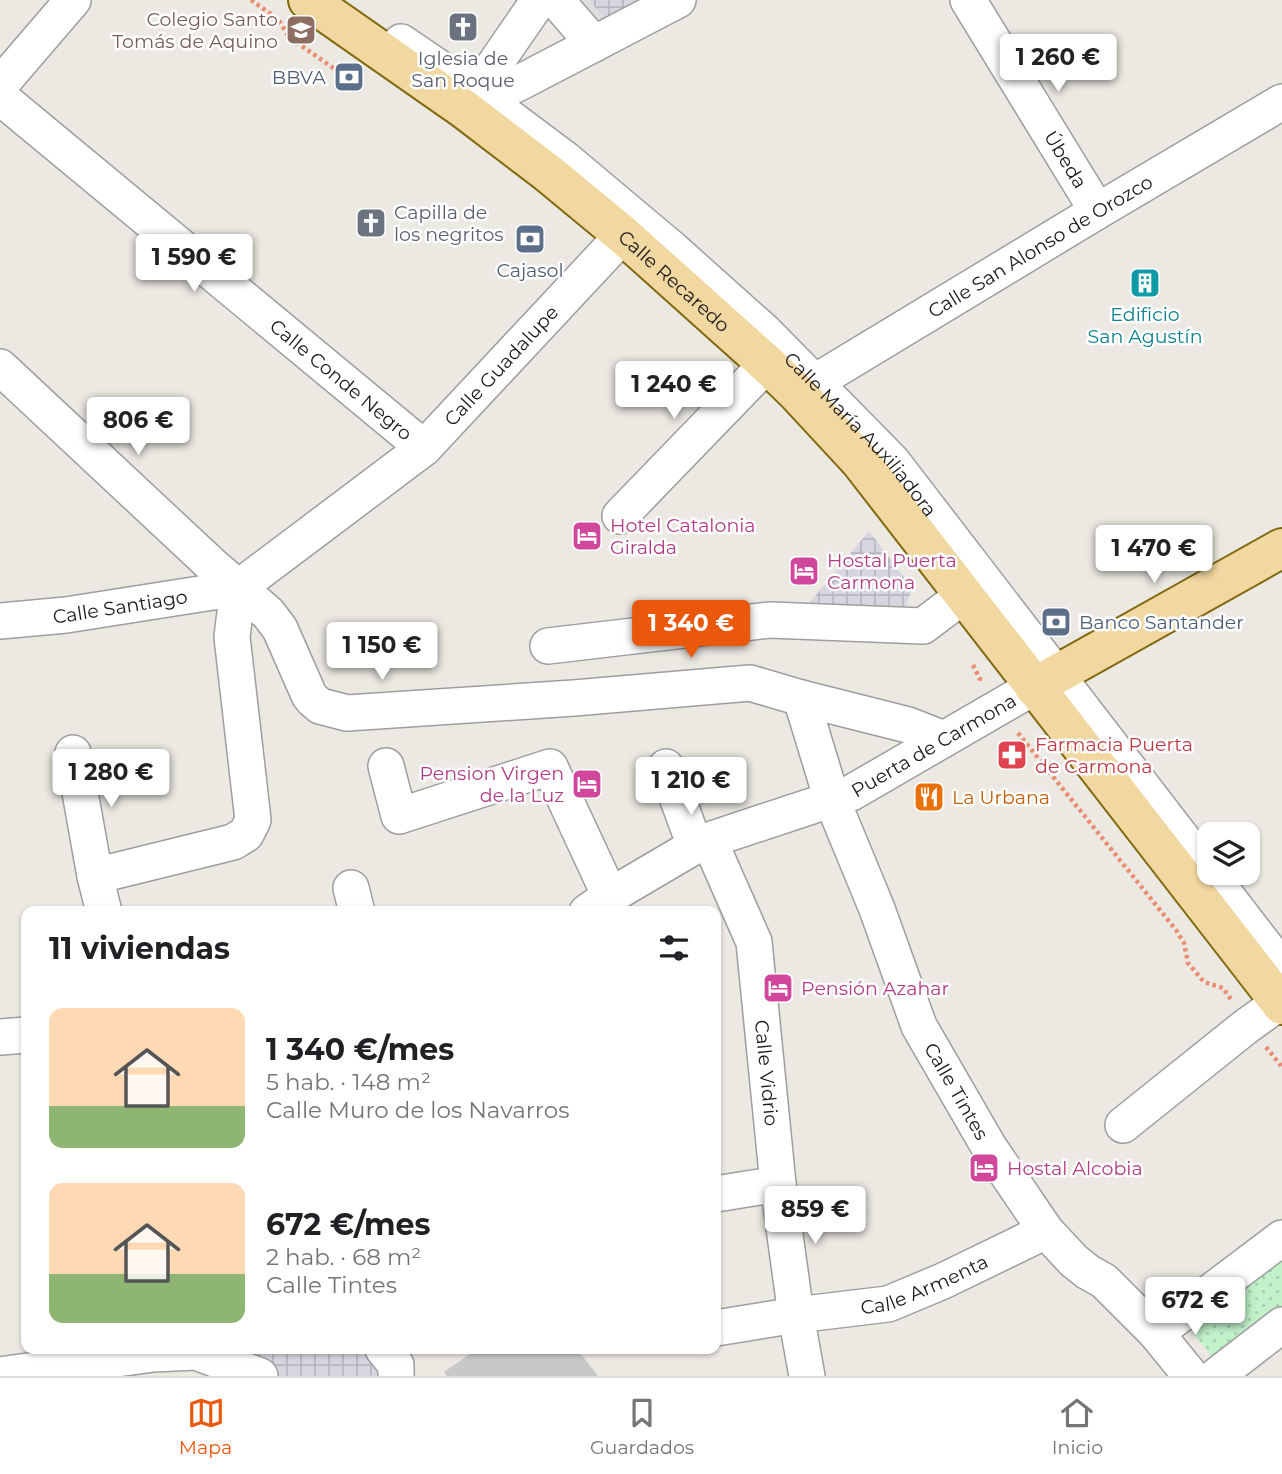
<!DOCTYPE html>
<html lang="es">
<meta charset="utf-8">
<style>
:root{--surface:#fff;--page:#f2f2f2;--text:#202124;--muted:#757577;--line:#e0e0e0;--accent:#ea580c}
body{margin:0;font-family:Montserrat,sans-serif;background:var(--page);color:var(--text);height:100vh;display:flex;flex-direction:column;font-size:26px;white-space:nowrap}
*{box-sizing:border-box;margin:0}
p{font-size:23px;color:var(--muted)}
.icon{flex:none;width:38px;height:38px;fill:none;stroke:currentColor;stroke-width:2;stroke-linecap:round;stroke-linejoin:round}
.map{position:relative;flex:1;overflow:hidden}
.drawer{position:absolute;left:21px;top:906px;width:700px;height:448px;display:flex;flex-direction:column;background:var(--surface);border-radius:14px;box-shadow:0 2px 5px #0004}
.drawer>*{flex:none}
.buttons{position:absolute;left:1197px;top:822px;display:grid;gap:14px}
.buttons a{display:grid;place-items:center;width:63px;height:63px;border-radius:14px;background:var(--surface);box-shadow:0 2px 5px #0004;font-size:35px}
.price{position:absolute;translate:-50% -60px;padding:0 16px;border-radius:7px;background:#fff;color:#222;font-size:23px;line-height:46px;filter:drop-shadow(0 2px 4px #0008)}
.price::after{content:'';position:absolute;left:50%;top:42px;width:21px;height:16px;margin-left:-10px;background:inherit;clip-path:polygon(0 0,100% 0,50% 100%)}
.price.current{background:var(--accent);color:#fff}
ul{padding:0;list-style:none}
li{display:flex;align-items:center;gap:21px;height:175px;padding:0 28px}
li span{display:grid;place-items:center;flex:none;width:196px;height:140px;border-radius:14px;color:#555}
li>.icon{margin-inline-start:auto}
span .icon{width:84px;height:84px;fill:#fffc;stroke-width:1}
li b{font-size:30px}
h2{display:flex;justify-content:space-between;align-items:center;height:84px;padding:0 28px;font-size:30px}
.dock{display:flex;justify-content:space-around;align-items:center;height:98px;border-top:2px solid var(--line);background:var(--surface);font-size:19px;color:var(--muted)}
.dock a{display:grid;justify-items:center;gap:4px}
.dock .current{color:var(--accent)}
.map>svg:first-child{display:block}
</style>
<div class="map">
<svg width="1282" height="1376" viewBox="0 0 1282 1376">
<defs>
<pattern id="park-dots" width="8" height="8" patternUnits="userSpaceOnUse" patternTransform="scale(1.75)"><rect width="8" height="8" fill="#c1f2ca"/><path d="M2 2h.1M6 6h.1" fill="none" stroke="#a5cfad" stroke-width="1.8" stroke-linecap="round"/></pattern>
<pattern id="plaza-grid" width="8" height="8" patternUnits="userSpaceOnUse" patternTransform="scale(1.75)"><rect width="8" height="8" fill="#d7d5e0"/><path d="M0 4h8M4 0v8" fill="none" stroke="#b8b6c0"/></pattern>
</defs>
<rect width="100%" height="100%" fill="#ebe9e1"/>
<path fill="#c8c8c8" d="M477,1349H577L598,1376H447L444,1372Z"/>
<path fill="url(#park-dots)" d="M1274,1250L1282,1260V1310L1215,1361L1183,1319Z"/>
<path fill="#dedede" d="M567,0H589L608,23L595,29Z"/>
<path fill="url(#plaza-grid)" d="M589,0H648L608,23Z
M869,531L912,588L906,608L797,618Z
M170,1349H400L416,1372L412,1376H240Z"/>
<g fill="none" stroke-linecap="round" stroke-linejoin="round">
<g stroke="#9e9e9e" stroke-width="38">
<g id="minor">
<path d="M556,0L594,44"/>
<path id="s1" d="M968,0L1093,204L1096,212"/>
<path id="s2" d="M401,42L485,99L565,159L671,248L765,332L892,461L1282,968"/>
<path d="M0,85L73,0"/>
<path id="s3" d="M0,97L424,448"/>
<path d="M467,108L521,82L678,0"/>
<path d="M464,109L539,0"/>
<path d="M0,367L213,566L268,613L280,629L309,695L313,700L320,706L347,713L574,698L750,683L801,698L908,725L944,739"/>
<path id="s4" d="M797,393L1096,212L1282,102"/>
<path d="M620,516L767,364"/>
<path id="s5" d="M0,621L66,615L238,588L424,448L623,235"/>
<path d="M548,646L770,620L923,626L964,595"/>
<path id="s6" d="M801,698L832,800L877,909L919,1026L989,1147L1046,1231L1074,1261L1088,1272L1104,1281L1156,1333L1191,1376"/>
<path d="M73,753L95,876L104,912"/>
<path d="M386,766L399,816L550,767L610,896"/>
<path d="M666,767L695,846"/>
<path id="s7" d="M709,840L754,942L778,1184L796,1315L807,1376"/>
<path d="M95,876L233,842L246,834L253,820L232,637L238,588"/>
<path d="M351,888L357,912"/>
<path id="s8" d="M587,912L610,896L695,846L709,840L851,793L1034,687"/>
<path d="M0,1037L26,1035"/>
<path d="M1123,1125L1244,1028L1280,1002"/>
<path d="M716,1194L778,1184"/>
<path id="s9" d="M716,1328L796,1315L888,1304L943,1281L1046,1231"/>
<path d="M1156,1333L1282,1238"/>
<path d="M383,1349L396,1365V1376"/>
<path d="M0,1375L153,1354L196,1352L260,1376"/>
<path d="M1216,1376L1282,1325"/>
</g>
</g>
<g stroke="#81690f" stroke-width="42">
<g id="major">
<path id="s10" d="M308,0L464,109L548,173L623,235L767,364L797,393L860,461L1282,1005"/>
<path d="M1034,687L1282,548"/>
</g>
</g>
<path stroke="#ea8d73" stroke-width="4.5" stroke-dasharray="3.5 3.5" stroke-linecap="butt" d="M251,0L278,19L289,37L336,70L353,73
M973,665L980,679L979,682
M1018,733L1176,930L1184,943L1188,963L1204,982L1223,988L1232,1001
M1266,1047L1282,1067"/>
<use href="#minor" stroke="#fff" stroke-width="35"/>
<use href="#major" stroke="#f1d7a0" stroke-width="38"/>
</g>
<defs>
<g id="church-square" transform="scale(1.575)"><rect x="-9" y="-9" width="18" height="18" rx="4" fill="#6b7280" stroke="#fff"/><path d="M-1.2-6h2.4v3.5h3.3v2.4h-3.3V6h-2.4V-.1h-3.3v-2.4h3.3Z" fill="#fff"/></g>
<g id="university-square" transform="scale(1.575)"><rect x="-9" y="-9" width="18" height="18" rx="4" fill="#8d6e63" stroke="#fff"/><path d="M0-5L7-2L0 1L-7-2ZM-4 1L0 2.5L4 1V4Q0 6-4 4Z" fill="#fff"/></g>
<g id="bank-square" transform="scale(1.575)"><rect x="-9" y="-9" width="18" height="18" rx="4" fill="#5c6f8a" stroke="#fff"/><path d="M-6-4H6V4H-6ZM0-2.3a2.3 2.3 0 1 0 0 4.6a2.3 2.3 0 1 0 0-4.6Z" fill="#fff"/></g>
<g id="building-square" transform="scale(1.575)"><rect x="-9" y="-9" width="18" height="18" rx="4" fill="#0f9aa8" stroke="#fff"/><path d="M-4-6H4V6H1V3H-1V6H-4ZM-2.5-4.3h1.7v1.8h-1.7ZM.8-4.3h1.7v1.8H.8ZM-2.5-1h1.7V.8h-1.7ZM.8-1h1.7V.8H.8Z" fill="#fff"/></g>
<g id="hotel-square" transform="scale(1.575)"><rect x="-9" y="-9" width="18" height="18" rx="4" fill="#d1479c" stroke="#fff"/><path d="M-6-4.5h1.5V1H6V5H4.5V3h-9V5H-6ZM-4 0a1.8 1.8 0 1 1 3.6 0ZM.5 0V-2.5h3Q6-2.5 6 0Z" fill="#fff"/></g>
<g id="pharmacy-square" transform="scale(1.575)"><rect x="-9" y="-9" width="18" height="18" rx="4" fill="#e0444e" stroke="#fff"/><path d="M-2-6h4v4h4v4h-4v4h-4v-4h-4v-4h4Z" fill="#fff"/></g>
<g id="restaurant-square" transform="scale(1.575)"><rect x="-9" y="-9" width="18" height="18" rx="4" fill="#e8710a" stroke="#fff"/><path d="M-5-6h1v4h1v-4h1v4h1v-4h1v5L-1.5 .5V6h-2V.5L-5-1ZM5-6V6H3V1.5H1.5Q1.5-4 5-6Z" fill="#fff"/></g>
</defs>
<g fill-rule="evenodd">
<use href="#church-square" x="463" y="27"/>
<use href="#university-square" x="301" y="30"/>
<use href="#bank-square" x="349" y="77"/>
<use href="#church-square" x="371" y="223"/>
<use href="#bank-square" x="530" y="239"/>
<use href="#building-square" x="1145" y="283"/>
<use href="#hotel-square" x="587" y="536"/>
<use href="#hotel-square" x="804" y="571"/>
<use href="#bank-square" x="1056" y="622"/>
<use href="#pharmacy-square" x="1012" y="755"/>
<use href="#hotel-square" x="587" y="784"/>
<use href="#restaurant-square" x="929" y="797"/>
<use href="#hotel-square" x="778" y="988"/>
<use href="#hotel-square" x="984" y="1168"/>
</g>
<g text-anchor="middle" stroke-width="5" stroke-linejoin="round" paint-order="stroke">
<g font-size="19" fill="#785e54" stroke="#fff" text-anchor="end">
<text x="278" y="26">Colegio Santo<tspan x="278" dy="22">Tomás de Aquino</tspan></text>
</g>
<g font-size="19" fill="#5b616d" stroke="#fff">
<text x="463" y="65">Iglesia de<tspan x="463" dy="22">San Roque</tspan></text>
<text x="394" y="219" text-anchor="start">Capilla de<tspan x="394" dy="22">los negritos</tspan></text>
</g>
<g font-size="19" fill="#4e5e75" stroke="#fff" text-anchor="end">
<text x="326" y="84">BBVA</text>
<text x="530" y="277" text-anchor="middle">Cajasol</text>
<text x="1079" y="629" text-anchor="start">Banco Santander</text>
</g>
<g font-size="19" fill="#1a1a1a" stroke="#fff">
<text dy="7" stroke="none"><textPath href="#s1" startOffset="187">Úbeda</textPath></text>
<text dy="7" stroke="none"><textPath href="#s4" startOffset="284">Calle San Alonso de Orozco</textPath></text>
<text dy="7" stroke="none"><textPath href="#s10" startOffset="462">Calle Recaredo</textPath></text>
<text dy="7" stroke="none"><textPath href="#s5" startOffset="586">Calle Guadalupe</textPath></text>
<text dy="7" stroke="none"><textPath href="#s3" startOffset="443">Calle Conde Negro</textPath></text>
<text dy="7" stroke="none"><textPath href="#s2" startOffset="606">Calle María Auxiliadora</textPath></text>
<text dy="7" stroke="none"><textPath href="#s5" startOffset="121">Calle Santiago</textPath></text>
<text dy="7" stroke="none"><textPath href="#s8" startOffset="387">Puerta de Carmona</textPath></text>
<text dy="7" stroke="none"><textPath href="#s7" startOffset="243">Calle Vidrio</textPath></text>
<text dy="7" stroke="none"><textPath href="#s6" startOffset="424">Calle Tintes</textPath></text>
<text dy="7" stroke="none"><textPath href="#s9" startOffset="214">Calle Armenta</textPath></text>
</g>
<g font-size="19" fill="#0d838f" stroke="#fff">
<text x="1145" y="321">Edificio<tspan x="1145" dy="22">San Agustín</tspan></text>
</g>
<g font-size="19" fill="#b23c85" stroke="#fff" text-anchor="start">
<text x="610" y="532">Hotel Catalonia<tspan x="610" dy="22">Giralda</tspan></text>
<text x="827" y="567">Hostal Puerta<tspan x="827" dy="22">Carmona</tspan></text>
<text x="564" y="780" text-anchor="end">Pension Virgen<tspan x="564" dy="22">de la Luz</tspan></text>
<text x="801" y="995">Pensión Azahar</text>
<text x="1007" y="1175">Hostal Alcobia</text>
</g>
<g font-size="19" fill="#be3a42" stroke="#fff" text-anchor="start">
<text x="1035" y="751">Farmacia Puerta<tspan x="1035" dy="22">de Carmona</tspan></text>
</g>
<g font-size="19" fill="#c56008" stroke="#fff" text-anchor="start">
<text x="952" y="804">La Urbana</text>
</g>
</g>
</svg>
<div class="buttons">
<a><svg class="icon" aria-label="layers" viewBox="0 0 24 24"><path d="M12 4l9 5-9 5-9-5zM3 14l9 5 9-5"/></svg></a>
</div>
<b class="price" style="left:1058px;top:94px">1 260 €</b>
<b class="price" style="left:194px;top:294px">1 590 €</b>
<b class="price" style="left:674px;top:421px">1 240 €</b>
<b class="price" style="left:138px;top:457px">806 €</b>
<b class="price" style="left:1154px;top:585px">1 470 €</b>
<b class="price current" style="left:691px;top:660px">1 340 €</b>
<b class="price" style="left:382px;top:682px">1 150 €</b>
<b class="price" style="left:111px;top:809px">1 280 €</b>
<b class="price" style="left:691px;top:817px">1 210 €</b>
<b class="price" style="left:815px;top:1246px">859 €</b>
<b class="price" style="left:1195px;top:1337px">672 €</b>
<section class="drawer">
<h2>11 viviendas<svg class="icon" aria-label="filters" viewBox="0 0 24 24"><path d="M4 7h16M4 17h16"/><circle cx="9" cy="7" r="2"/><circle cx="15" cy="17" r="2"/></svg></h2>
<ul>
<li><span style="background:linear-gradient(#ffd9b3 70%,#8fb573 0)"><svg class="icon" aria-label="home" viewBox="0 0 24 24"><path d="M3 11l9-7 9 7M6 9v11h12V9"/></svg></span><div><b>1 340 €/mes</b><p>5 hab. · 148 m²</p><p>Calle Muro de los Navarros</p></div></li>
<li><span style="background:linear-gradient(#ffd9b3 65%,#8fb573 0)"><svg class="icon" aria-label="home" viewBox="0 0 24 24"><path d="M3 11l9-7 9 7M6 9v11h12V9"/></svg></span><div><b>672 €/mes</b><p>2 hab. · 68 m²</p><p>Calle Tintes</p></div></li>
</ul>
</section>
</div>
<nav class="dock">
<a class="current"><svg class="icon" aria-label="map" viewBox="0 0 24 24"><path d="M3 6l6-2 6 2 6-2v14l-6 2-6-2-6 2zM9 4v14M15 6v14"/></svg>Mapa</a>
<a><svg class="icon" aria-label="saved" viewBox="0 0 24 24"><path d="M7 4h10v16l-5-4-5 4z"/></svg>Guardados</a>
<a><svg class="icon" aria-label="home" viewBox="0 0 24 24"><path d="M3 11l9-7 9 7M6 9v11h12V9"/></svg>Inicio</a>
</nav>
